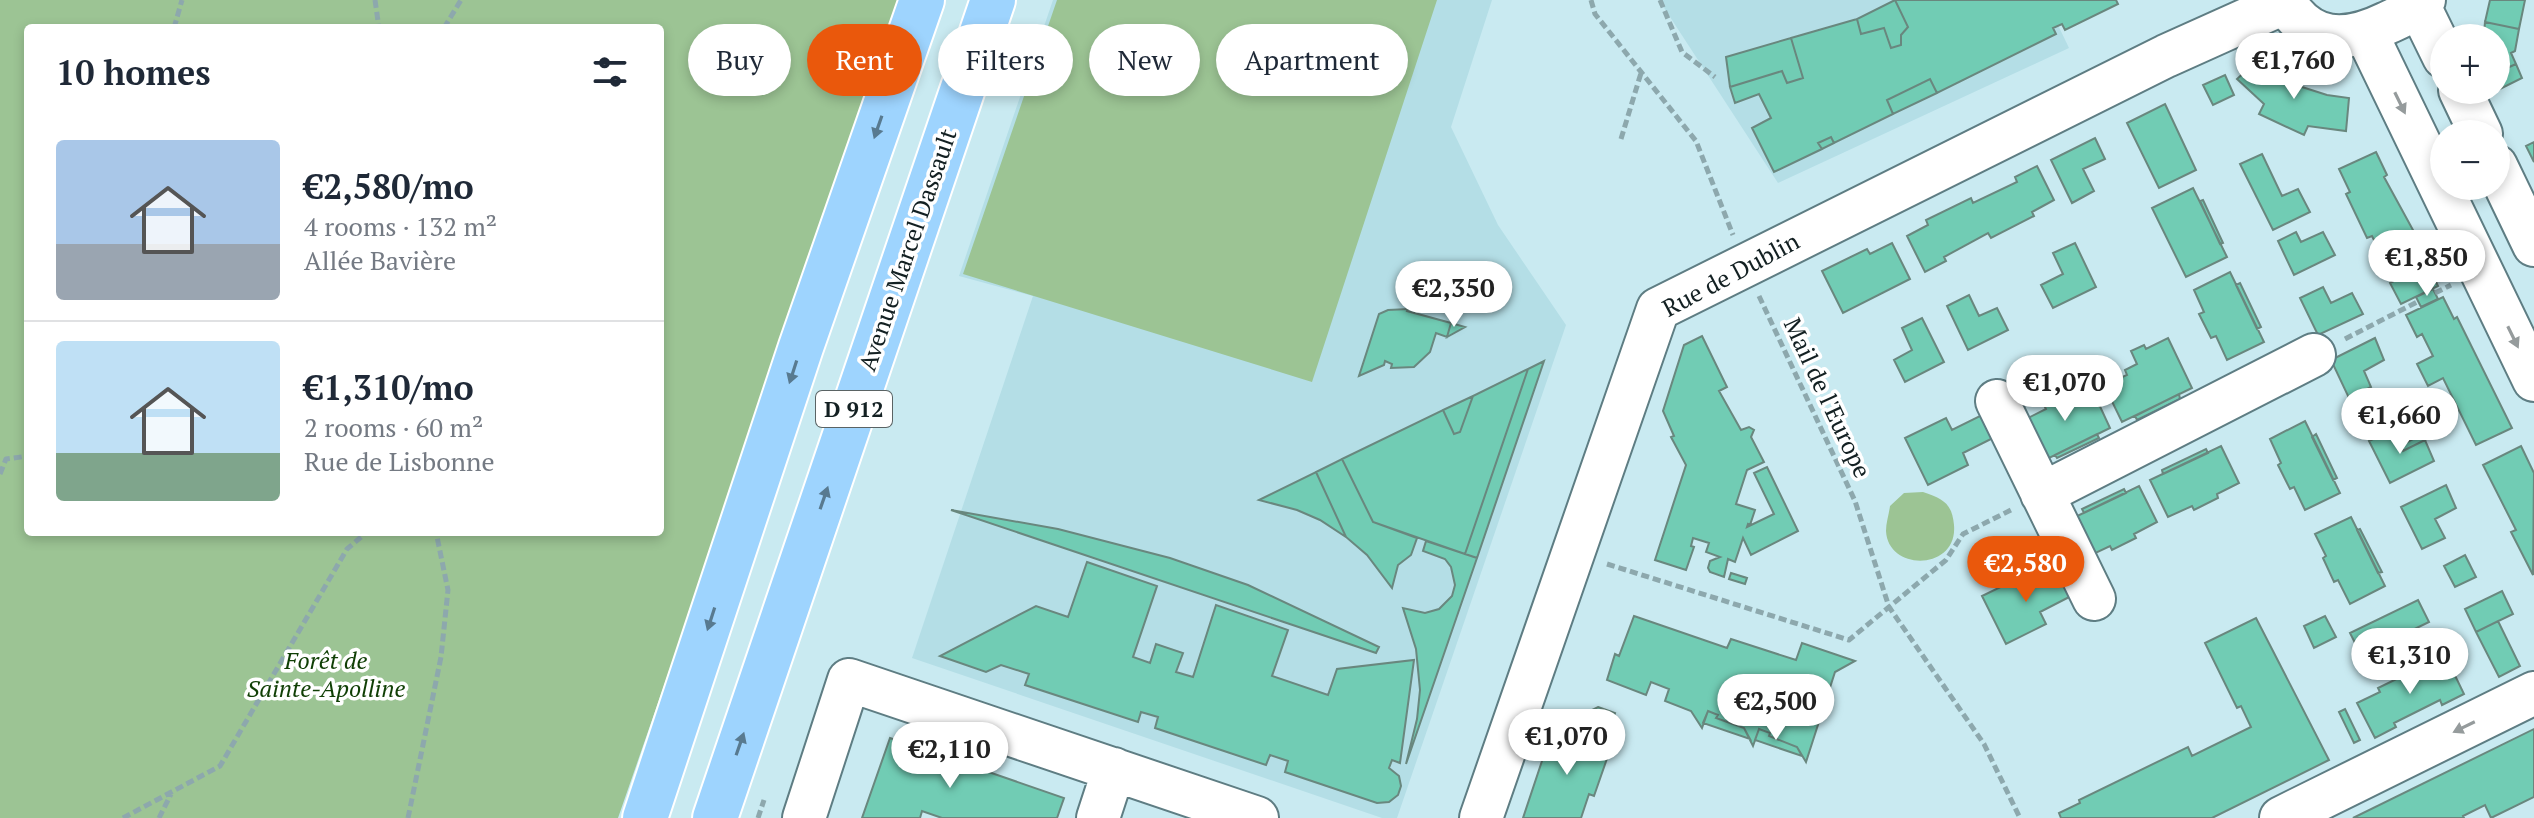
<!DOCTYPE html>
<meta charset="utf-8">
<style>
:root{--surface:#fff;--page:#f6f6f7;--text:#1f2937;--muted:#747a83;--line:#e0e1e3;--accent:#ea580c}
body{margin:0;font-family:"PT Serif",serif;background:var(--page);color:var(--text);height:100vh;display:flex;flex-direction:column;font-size:30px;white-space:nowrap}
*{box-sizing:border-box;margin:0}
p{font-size:26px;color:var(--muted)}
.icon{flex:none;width:44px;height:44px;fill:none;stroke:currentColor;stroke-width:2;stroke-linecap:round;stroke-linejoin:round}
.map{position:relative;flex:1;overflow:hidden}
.drawer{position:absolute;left:24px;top:24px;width:640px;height:512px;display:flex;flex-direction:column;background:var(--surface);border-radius:8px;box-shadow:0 4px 12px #0003}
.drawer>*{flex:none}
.guide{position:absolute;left:688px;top:24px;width:760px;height:72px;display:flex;gap:16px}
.buttons{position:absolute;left:2430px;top:24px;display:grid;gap:16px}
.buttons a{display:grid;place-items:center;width:80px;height:80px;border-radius:50%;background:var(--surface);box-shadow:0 4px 12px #0003;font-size:40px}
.price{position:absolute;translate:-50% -68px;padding:0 18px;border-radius:28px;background:#fff;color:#222;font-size:26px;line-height:52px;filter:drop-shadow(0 2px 4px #0008)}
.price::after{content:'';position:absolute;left:50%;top:48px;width:24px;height:18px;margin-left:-12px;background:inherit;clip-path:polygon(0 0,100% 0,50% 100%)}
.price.on{background:var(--accent);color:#fff}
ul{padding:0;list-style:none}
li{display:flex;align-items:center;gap:24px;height:200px;padding:0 32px}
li+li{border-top:2px solid var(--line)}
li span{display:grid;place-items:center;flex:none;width:224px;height:160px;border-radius:8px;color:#555}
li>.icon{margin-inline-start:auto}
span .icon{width:96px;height:96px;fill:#fffc;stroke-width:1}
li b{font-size:34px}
h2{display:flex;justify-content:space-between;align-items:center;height:96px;padding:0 32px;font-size:34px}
.pill{padding:0 28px;border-radius:36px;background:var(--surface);box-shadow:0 4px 12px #0003;font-size:28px;line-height:72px}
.pill.on{background:var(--accent);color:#fff}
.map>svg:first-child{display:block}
</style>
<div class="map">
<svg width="2534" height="818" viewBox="0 0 2534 818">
<rect width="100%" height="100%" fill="#c9eaf1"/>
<path fill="#b4dee6" d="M1053,0H1492L1451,127L1498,225L1566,325L1397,818H1382L912,658L1033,296L959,276Z
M1659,0H2046L2069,48L1778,183Z"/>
<path fill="#9cc494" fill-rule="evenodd" d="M0,0H902L618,818H0ZM28,28H660V532H28Z
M1057,0H1437L1312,382L963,274Z
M1923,492C1943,499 1952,503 1954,525C1958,571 1888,572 1886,531C1886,523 1889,514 1890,506L1904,493Z"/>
<path fill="#71ccb4" stroke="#69877e" stroke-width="2" d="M1895,0L1908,27L1901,35V45L1891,48L1884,28L1861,34L1857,19Z
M1895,0H2116L2118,4L2065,30L2062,24L2053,28L2056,34L1937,93L1930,79L1887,100L1893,114L1834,143L1831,137L1818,143L1822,149L1774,172L1752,128L1771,118L1759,94L1735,103L1730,87L1782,71L1787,83L1803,78L1791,38L1857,19L1861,34L1884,28L1891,48L1901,45V35L1908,27Z
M2490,0H2525L2519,29L2485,22Z
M2485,22L2519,29L2515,51L2511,53L2516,64L2496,73V38H2477L2484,33Z
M1791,38L1803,78L1787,83L1782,71L1730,87L1726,57Z
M2261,57L2284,77L2302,87L2327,95L2349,98L2346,131L2308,126L2304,135L2259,114L2264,104L2237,79Z
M2516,64L2522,78L2498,90L2496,73Z
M2225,75L2234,95L2213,105L2203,85Z
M1930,79L1937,93L1893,114L1887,100Z
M2165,104L2196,170L2159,188L2127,123Z
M1831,137L1834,143L1822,149L1818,143Z
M2095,138L2105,159L2083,169L2094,191L2072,203L2051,160Z
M2534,142V162L2526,146Z
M2376,152L2387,175L2384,177L2431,263L2428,265L2438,286L2401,304L2390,283L2394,281L2372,236L2367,238L2346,194L2350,192L2339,169Z
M2262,154L2282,196L2298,189L2310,212L2273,230L2240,164Z
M2037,166L2054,200L2032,212L2034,216L1991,238L1988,233L1944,257L1946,261L1925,272L1907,236L1928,225L1926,220L1971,198L1973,203L2017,182L2015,177Z
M2193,188L2227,257L2186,277L2152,208Z
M2203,200L2223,243L2220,244L2200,201Z
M2296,232L2301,242L2323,232L2335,255L2294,275L2278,241Z
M1892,243L1910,279L1843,313L1822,271L1867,249L1870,254Z
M2075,243L2096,287L2053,308L2041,285L2063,274L2053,253Z
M2230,272L2264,342L2227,360L2216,336L2211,338L2199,314L2204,312L2194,290Z
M2240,283L2261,327L2257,329L2236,285Z
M2323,287L2331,303L2352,293L2363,314L2318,335L2300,298Z
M2433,289L2438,299L2421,307L2416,297Z
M1969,295L1979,316L1997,308L2008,330L1968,350L1947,306Z
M2443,297L2454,319L2457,317L2512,428L2476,445L2443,378L2428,386L2417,364L2433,356L2422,334L2417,337L2406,315Z
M1408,309L1407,311L1451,323L1447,337L1436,333L1430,352L1414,367L1391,368L1392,364L1385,361L1384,365L1359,376L1379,314L1388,310Z
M1922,318L1944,362L1905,382L1894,360L1912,350L1902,328Z
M1451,323L1465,327L1447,337Z
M1702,336L1727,387L1719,391L1741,430L1749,427L1754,430L1751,437L1764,462L1747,470L1736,504L1755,510L1750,525L1748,524L1747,527L1774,514L1754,473L1767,467L1798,531L1751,555L1743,538L1735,562L1728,559L1724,577L1710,572L1708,568L1710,561L1720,557L1706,552L1709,543L1693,538L1691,546L1694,547L1686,570L1655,560L1686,465L1671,437L1674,436L1663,411L1684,345Z
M2168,338L2192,388L2122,422L2104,385L2127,375L2125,370L2137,364L2131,351L2144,345L2146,349Z
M2375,338L2384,360L2364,371L2371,387L2349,398L2331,360Z
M1544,361L1477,558L1465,554L1528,369Z
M1528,369L1465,554L1373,522L1342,459L1443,410L1454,434L1460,432L1473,396Z
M2091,387L2110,428L2041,462L2022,421L2046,409L2040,397L2051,392L2057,404Z
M2179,394L2180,399L2137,420L2135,416Z
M1473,396L1460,432L1454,434L1443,410Z
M1988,412L1999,435L1963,453L1968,465L1928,485L1905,438L1946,418L1952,430Z
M2305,421L2340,493L2305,510L2294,487L2290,489L2278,465L2281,463L2270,439Z
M2390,425L2392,430L2381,435L2378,431Z
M2392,430L2403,451L2425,440L2434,461L2390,483L2369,441Z
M2097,434L2099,438L2057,458L2055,455Z
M2316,434L2337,478L2333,480L2312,437Z
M2419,436L2425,440L2403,451L2401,445Z
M2221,446L2239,483L2217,494L2218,498L2194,510L2192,506L2168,517L2150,480Z
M2521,446L2534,473L2533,575L2511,532L2516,530L2483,465Z
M2206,449L2208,453L2163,474L2162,470Z
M1342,459L1373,522L1417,538L1411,555L1398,565L1392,588L1367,555L1346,537L1316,472Z
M1316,472L1346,537L1320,520L1297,510L1259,500Z
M2446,485L2456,508L2435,519L2445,538L2422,549L2401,507Z
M2139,486L2157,522L2134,534L2136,538L2112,550L2110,546L2087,557L2069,520Z
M2124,489L2126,493L2084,513L2082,509Z
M951,510L1058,529L1170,558L1248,585L1379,647L1376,653Z
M2351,517L2385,586L2350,604L2338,580L2334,582L2323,558L2326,556L2315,534Z
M2360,529L2382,572L2378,573L2357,530Z
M1426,541L1477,558L1406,764L1417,719L1420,690L1416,649L1403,608L1425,613L1439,609L1452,596L1455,585L1451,567L1445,559L1423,551Z
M2465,555L2476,577L2455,587L2444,566Z
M1087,562L1157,586L1133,657L1150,663L1156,644L1183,653L1176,672L1193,677L1216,605L1288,630L1272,676L1328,695L1337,669L1414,660L1400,763L1392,760L1389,768L1399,776L1401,786L1398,795L1389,802L1377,803L1285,772L1288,761L1270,755L1266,765L1155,728L1158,717L1141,712L1138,722L1025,685L1029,674L1001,665L986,672L940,656L1036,606L1068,617Z
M2065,570L2077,593L2040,612L2046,624L2006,644L1982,596L2023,576L2028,588Z
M1731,573L1747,578L1745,584L1729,579Z
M2502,591L2513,614L2476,632L2465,609Z
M2418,600L2429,622L2361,655L2350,633Z
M1634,616L1727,648L1731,639L1796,660L1802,643L1855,661L1835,672L1806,762L1797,747L1769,736L1770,733L1759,729L1753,746L1744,728L1716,718L1718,715L1708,711L1702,728L1691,711L1665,701L1669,689L1651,682L1646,695L1607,680L1615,654L1619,656Z
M2325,616L2336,637L2314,648L2304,626Z
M2256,618L2329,760L2212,818H2061L2059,813L2080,803L2079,800L2188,747L2192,756L2251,727L2241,706L2237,708L2205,643Z
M2498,621L2520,666L2499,677L2476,632Z
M2447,659L2464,694L2442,705L2440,700L2394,723L2396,727L2375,738L2357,703L2380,692L2378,688L2423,666L2425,670Z
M1598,707L1615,713L1604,745L1573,734L1580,716Z
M2345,709L2360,740L2354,743L2339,712Z
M1708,711L1718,715L1716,718L1744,728L1750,739L1703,723Z
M1553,728L1611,747L1594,796L1589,794L1581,818H1523Z
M1759,729L1770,733L1769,736L1797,747L1802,756L1755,740Z
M2534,729V797L2491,818L2485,805L2463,816L2464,818H2353Z
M890,738L1064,798L1057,818H942L922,811L920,818H862Z"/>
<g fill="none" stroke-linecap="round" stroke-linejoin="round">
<g stroke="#5e7d83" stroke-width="46">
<path id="minor" d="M2284,0C2309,44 2346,43 2387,23C2400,17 2415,11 2424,0
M2419,6L2444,57
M2366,33L2534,380
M2460,90L2481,134
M2496,166L2534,245
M1997,401L2094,599
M2042,494L2314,355
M804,818L849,680L1257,818
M1098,818L1114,769
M1481,818L1658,309L2166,56L2286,2
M2281,818L2534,693"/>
</g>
<g stroke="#fff" stroke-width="48">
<path id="major" d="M645,818L801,347L922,0
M715,818L993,0"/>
</g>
<path stroke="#8da8ad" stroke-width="5" stroke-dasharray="8 4" stroke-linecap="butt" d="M375,0L379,28
M1591,0L1595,14L1696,141L1733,235
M1660,0L1682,52L1715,77
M174,28L182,0
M444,28L461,0
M1621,139L1641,73
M2435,293L2451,285
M1759,296L1855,501L1889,607L1984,744L2020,818
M2345,339L2419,301
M0,474L6,459L28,456
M1607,564L1849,640L1946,560L1963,534L2013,509
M123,818L220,766L347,549L367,532
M159,818L171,794
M408,818L441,657L448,590L436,532
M758,818L764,800"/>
<use href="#minor" stroke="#fff" stroke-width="42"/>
<use href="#major" stroke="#9ed4fe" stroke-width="44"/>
</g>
<defs><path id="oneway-solid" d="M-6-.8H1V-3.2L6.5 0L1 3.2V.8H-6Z" transform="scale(2)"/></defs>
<g fill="#959b9c">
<use href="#oneway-solid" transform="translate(2400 103) rotate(64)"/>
<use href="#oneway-solid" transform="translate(2513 337) rotate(64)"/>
<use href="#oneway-solid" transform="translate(2464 727) rotate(154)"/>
</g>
<g fill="#587a90">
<use href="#oneway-solid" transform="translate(878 127) rotate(109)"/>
<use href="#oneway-solid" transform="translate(793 372) rotate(108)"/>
<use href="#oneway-solid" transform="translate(824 498) rotate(-71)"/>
<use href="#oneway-solid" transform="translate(711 619) rotate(108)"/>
<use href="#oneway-solid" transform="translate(740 744) rotate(-71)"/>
</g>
<g text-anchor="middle" stroke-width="7" stroke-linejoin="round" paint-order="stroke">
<rect fill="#fff" stroke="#5a6364" stroke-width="2" x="816" y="391" width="76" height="36" rx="6"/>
<g font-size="22" font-weight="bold" fill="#132022">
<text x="854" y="417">D 912</text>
</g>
<g font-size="24" fill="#132022" stroke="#fff">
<text transform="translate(908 250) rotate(-71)" y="8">Avenue Marcel Dassault</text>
<text transform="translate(1731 275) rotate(-28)" y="8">Rue de Dublin</text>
<text transform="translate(1827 398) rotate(65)" y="8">Mail de l'Europe</text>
</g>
<g font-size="24" font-style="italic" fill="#103f05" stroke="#fff">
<text x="326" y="669">Forêt de<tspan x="326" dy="28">Sainte-Apolline</tspan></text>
</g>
</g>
</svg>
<div class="buttons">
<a>+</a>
<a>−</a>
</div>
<b class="price" style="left:2294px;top:101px">€1,760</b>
<b class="price" style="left:2427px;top:298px">€1,850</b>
<b class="price" style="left:1454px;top:329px">€2,350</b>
<b class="price" style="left:2065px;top:423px">€1,070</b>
<b class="price" style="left:2400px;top:456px">€1,660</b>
<b class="price on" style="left:2026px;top:604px">€2,580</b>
<b class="price" style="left:2410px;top:696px">€1,310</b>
<b class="price" style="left:1776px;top:742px">€2,500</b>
<b class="price" style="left:1567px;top:777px">€1,070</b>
<b class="price" style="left:950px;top:790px">€2,110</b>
<div class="guide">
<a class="pill">Buy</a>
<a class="pill on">Rent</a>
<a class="pill">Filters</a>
<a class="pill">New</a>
<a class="pill">Apartment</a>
</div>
<section class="drawer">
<h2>10 homes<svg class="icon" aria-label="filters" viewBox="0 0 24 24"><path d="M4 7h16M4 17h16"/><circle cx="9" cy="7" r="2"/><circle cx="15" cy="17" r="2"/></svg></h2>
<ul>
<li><span style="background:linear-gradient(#a9c7e8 65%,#9aa5b1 0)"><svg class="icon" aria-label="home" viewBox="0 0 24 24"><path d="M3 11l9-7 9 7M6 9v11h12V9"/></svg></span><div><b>€2,580/mo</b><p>4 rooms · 132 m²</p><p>Allée Bavière</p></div></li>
<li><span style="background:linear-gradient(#bfe0f5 70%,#7fa58c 0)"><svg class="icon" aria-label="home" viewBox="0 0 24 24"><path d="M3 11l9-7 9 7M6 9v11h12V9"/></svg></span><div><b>€1,310/mo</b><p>2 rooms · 60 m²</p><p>Rue de Lisbonne</p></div></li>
</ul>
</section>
</div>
